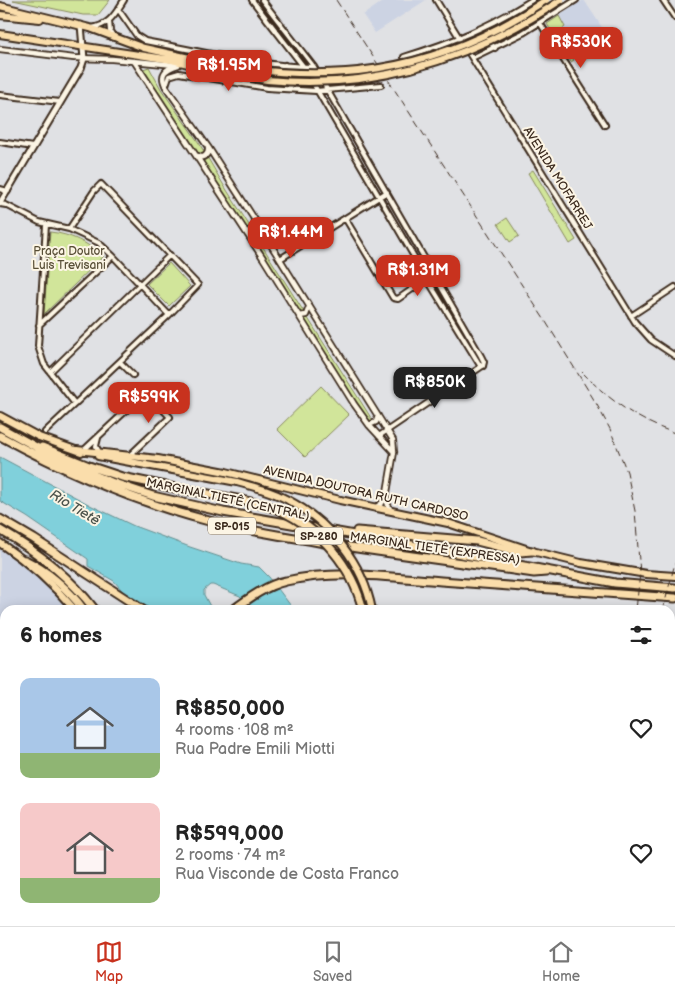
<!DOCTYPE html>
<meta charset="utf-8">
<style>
:root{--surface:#fff;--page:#f6f6f6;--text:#222;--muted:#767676;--line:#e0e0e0;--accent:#c8321e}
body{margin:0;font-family:"Balsamiq Sans",sans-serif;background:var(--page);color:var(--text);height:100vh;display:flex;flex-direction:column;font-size:19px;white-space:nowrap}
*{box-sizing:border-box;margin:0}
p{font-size:16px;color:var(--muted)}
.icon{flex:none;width:28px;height:28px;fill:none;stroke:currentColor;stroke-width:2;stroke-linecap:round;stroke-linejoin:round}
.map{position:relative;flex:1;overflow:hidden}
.details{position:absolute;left:0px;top:605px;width:675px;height:321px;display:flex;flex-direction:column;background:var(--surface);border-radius:15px 15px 0 0;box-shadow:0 2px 12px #0003}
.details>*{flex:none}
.price{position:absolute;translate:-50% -42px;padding:0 11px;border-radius:10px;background:var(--accent);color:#fff;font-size:16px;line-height:32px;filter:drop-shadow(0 1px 2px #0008)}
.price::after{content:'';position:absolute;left:50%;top:30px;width:15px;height:11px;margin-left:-8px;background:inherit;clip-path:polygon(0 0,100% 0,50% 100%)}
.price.active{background:#222;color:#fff}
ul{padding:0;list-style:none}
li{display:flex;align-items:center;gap:15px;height:125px;padding:0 20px}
li span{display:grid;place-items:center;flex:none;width:140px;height:100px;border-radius:10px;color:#555}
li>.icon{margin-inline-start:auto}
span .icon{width:60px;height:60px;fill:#fffc;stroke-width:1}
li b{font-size:21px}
h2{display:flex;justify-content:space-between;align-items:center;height:60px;padding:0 20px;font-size:21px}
.dock{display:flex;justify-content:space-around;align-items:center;height:70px;border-top:1px solid var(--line);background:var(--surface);font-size:14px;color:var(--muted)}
.dock a{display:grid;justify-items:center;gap:2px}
.dock .active{color:var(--accent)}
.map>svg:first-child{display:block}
</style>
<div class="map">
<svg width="675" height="926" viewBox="0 0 675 926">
<rect width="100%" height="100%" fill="#e0e1e4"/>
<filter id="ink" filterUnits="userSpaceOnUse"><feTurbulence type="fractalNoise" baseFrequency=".02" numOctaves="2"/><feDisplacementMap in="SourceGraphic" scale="10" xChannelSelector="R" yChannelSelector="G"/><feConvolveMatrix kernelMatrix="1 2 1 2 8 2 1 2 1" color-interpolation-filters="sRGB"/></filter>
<g filter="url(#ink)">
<path fill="#ccd3e3" d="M385,0H426L375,33L363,15Z
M583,0H584L609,38L571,62L547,24Z
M0,549L24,566L62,602L67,610H5V659L0,656Z
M443,921H486L481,926H448Z"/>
<path fill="#d1e59a" stroke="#86885c" d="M13,0H110L98,15H83Z
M559,16L565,27L557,33L574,60L571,62L547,24Z
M149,67L161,89L199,143L223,184L373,421L369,423L143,69Z
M533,170L576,240L570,244L528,173Z
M507,218L519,236L510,242L498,224Z
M50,232C71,234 87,243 104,256L44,314Z
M169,263L190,286L169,306L147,284Z
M321,386L349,415L305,457L277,429Z"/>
<path fill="#80d0db" stroke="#648e8f" d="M0,457L92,506L134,526L190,547L241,564L259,567L269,577L294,610H256L240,596L213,585H210L204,590V595L212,610H139L114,581L88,566V559L27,517L0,501Z
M670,622L675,623V681L670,680Z
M179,921H230L228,926H178Z"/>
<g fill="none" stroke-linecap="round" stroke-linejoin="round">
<g stroke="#3b2a1e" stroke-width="8">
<path id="minor" d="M252,0L303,66L427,279L481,367L483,366
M262,0L314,67L481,356L484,362L483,366
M436,0L635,322L651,340L675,356
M663,0L675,18
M118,9L137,36L145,41C200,51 258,66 313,67
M109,21L110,31L113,36
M540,23L605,125
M91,28C109,26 115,14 124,0
M485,32L487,40L495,48
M404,57C453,42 489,27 532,0
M472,58L523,33L576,0
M285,65C293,73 295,80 289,89
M166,85L169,76L179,73L267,88L316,91L381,85
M0,95L60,102
M0,142L33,147
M0,189L8,191
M0,204L6,205L39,222L69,229L99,243L113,256L169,315
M345,218L393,298L398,299L434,274
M46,225L38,346L44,364L75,404
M280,259L387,192
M631,316L675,287
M39,325L113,256
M120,362L133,375
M50,372L170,255
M45,432L169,315L198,285L101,184L94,191L69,229
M379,436L481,367
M98,438L96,446L99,452
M84,450L146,392L170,417L129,456
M0,660L5,663
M0,772L5,775
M2,800L5,796
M0,882L5,883
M0,909L5,910
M16,921V926
M72,926L73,921
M495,926L499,921"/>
</g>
<g stroke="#3b2a1e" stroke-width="8">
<path id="tertiary" d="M0,49L74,58L112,59L175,65
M134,61L263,258L354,404L369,425L394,452
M178,65C165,69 159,74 166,87L208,147L271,245L393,440L394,452L386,498L388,505L391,511
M198,156C203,159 209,155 208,148
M248,235V232L253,228H259
M299,316L306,315L309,307
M369,425L376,422L378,416
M375,508L382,503L386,495"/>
</g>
<g stroke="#3b2a1e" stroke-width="9">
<path id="secondary" d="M0,203L81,68L84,59L81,25"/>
</g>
<g stroke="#3b2a1e" stroke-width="10">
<path id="trunk" d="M0,6L90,28L144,48L194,59
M0,15L40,19
M0,34L172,60L196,66
M0,416L39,437L81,452
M77,450L158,459L226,472L340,500L448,523L532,551L581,563L646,574L675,576
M98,456L237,482
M0,543C28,562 53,584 75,610
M670,767L675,766
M137,926L138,921
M256,926L258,921
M263,926L266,921"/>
</g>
<g stroke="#3b2a1e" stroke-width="11">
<path id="motorway" d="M0,427L67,464L111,482L153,496L223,512L429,548L615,583L675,588
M0,436C68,473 135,502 209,521C247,531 286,536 324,543C394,554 464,563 534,573L546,572
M42,447L89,466L122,477L175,488L242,500
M0,519L34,539L143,610
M0,530C35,550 70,577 95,610
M357,531L477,541L520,552L532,551
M25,560C49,572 68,589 84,610
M233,610C249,598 267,585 286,581C337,569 389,577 441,581C519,587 597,593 675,598
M670,732L675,733
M670,747H675
M670,759H675
M147,926L149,921
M155,926L156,921
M243,926L246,921"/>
</g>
<use href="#minor" stroke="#fcf5e5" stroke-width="4"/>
<use href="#tertiary" stroke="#fcf5e5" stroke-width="4.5"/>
<use href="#secondary" stroke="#fcf5e5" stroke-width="5"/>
<use href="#trunk" stroke="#faddab" stroke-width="6"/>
<use href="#motorway" stroke="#faddab" stroke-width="7"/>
<path stroke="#3b2a1e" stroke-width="1" stroke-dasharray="8 4" stroke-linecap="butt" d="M336,0L546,322L596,403L610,429L627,472L635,511L640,573L636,610
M582,372C609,400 638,421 675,433
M663,610L675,563
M542,926L545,921
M555,926L558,921
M566,926L569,921"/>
<g stroke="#3b2a1e" stroke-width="10" stroke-linecap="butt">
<path id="trunk-bridge" d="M194,59C324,88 434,75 546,0
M196,66C220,71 243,77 267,80C375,91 472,59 561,0
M237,482C255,487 272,491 288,500C330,522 363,563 372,610"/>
</g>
<g stroke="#3b2a1e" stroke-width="11" stroke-linecap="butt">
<path id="motorway-bridge" d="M242,500C255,503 267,505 279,510C321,529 352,566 363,610"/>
</g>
<use href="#trunk-bridge" stroke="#faddab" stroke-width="6"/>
<use href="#motorway-bridge" stroke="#faddab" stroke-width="7"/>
</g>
</g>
<g text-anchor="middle" stroke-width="4" stroke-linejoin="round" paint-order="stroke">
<g fill="#fcf5e5" stroke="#75675a" stroke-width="1">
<rect x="208" y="517.5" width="48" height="17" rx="4"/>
<rect x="295" y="527.5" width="48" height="17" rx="4"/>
</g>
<g font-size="11" font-weight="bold" fill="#3b2a1e">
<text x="232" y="530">SP-015</text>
<text x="319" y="540">SP-280</text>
</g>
<g font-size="12" fill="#3b2a1e" stroke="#fcf5e5">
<text transform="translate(558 178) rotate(58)" y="4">AVENIDA MOFARREJ</text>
<text transform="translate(366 493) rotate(13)" y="4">AVENIDA DOUTORA RUTH CARDOSO</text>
<text transform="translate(228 499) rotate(12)" y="4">MARGINAL TIETÊ (CENTRAL)</text>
<text transform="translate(435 548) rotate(8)" y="4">MARGINAL TIETÊ (EXPRESSA)</text>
</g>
<g font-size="12" fill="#594f37" stroke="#fcf5e5">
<text x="69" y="255">Praça Doutor<tspan x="69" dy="14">Luis Trevisani</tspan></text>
</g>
<g font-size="14" font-style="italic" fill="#4c544d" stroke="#fcf5e5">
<text transform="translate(75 507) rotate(31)" y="5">Rio Tietê</text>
</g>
</g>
</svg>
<b class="price" style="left:581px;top:69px">R$530K</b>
<b class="price" style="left:229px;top:92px">R$1.95M</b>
<b class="price" style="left:291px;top:259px">R$1.44M</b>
<b class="price" style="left:418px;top:297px">R$1.31M</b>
<b class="price active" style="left:435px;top:409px">R$850K</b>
<b class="price" style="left:149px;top:424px">R$599K</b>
<section class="details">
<h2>6 homes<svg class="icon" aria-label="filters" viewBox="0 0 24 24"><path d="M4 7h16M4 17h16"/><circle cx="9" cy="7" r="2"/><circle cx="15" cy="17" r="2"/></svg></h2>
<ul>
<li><span style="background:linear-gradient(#a9c7e8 75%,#8fb573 0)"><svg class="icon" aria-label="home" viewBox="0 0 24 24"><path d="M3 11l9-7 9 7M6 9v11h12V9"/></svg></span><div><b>R$850,000</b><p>4 rooms · 108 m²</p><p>Rua Padre Emili Miotti</p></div><svg class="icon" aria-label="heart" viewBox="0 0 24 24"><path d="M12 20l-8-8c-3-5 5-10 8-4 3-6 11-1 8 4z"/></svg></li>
<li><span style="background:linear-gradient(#f6c9c9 75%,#8fb573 0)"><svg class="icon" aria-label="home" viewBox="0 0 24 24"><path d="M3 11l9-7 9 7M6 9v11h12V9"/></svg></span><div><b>R$599,000</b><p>2 rooms · 74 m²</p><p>Rua Visconde de Costa Franco</p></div><svg class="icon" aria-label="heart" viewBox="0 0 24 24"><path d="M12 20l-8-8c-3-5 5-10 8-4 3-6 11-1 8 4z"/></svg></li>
</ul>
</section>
</div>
<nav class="dock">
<a class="active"><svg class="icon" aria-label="map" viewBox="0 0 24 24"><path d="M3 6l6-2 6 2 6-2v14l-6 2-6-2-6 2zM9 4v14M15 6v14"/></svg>Map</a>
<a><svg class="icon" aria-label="saved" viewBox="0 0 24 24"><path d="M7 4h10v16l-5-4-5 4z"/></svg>Saved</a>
<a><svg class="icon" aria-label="home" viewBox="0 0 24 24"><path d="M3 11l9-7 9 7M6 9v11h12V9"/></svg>Home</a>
</nav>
